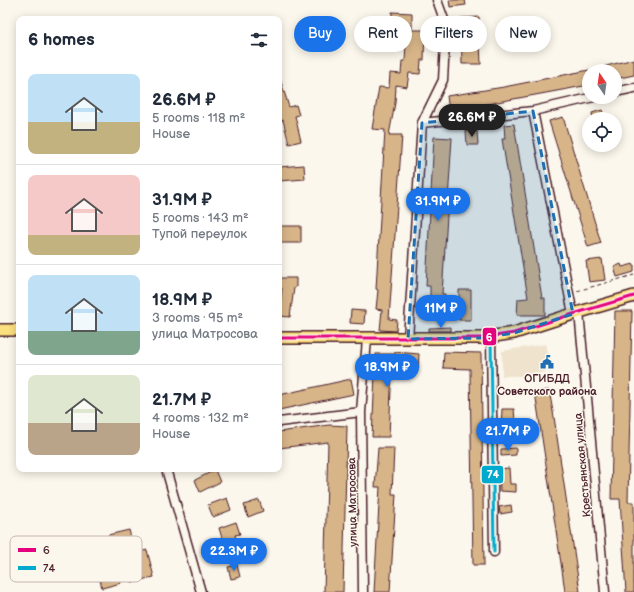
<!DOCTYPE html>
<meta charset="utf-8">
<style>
:root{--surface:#fff;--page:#f6f6f7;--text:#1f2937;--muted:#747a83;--line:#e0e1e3;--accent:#1a73e8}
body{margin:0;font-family:"Balsamiq Sans",sans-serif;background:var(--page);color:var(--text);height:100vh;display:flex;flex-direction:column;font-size:15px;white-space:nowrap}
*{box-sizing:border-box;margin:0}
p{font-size:13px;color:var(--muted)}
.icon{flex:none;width:22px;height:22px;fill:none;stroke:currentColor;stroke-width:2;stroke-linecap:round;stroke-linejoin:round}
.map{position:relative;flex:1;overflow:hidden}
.drawer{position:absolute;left:16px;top:16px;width:266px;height:456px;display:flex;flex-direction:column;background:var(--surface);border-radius:8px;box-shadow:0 2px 10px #0003}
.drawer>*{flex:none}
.top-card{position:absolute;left:294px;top:16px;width:280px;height:36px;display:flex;gap:8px}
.needle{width:26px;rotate:347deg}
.controls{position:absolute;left:582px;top:64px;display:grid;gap:8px}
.controls a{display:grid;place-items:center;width:40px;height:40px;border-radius:50%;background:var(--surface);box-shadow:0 2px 10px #0003;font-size:20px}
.price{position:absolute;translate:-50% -34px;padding:0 9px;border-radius:14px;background:var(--accent);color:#fff;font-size:13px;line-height:26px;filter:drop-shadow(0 1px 2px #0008)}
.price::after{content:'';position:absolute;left:50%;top:24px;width:12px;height:9px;margin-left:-6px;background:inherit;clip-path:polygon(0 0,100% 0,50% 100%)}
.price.on{background:#222;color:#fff}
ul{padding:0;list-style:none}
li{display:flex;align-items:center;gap:12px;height:100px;padding:0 12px}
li+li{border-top:1px solid var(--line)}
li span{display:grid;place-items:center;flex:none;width:112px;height:80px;border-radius:8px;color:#555}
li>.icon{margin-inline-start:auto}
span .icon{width:48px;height:48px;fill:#fffc;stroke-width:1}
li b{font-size:17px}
h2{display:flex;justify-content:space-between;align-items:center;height:48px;padding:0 12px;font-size:17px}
.tag{padding:0 14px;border-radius:18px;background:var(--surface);box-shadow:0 2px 10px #0003;font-size:14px;line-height:36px}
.tag.on{background:var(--accent);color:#fff}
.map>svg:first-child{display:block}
</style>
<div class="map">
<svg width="634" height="592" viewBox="0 0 634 592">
<rect width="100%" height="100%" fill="#fbf7ec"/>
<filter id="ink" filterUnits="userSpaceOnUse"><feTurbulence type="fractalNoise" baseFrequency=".025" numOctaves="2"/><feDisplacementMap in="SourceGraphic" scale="8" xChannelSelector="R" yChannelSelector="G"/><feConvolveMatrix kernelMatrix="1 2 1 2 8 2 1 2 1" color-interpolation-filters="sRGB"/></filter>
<g filter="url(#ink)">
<path fill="#f0e3ce" d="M546,344L548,371L525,376H502V351Z"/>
<path fill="#d7b589" stroke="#4a1f2b" d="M449,0H465L466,5L450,7Z
M392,12L412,13V30H425L424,60H421L420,74L409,73L407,87L396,85L395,103L389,135H402L389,319L397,320L396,331L380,330L382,310L376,309L378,290L376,289L385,130L372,129L379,87L389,88L390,73L401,74L402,61H405L407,25L392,24Z
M479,17L481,64H462L461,18Z
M634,59V75L615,79V71H594V69Z
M589,70V85L449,111L447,96L504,87Z
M279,79H280L289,107L296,105L299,115L295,116L301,141L289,144L283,120L279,121Z
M602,110L605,119H593L592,113Z
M563,117L601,243L588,247L549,121Z
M514,124L542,298H545V315H517L518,299L528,298L502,139H505L504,125Z
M466,131H477L478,145H467Z
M434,137L452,138L442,294H445V312H430V286H426Z
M304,165L305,179L279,181V167Z
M279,226H301V243H279Z
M602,259L605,280L589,282L586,261Z
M621,264L622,267L634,264V272L617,277L614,267Z
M279,278H296V287L294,288L290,317L279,316L282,288H279Z
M459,290H471V320H459Z
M351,310L365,311L364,324L350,323Z
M615,311H632L628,502H634V592H626L620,499H611Z
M451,327V331H429V328Z
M395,352L419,354L418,369L392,367L389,437H372L376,354H395Z
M444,352L481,353L484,565H473L470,369L443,368Z
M351,379L354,394L279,410V395Z
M549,390L554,417L580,592H565L562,570L535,392Z
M502,409H514L516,430L501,431Z
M329,425L347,426L343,592H324L328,442L279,448V432Z
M378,448H394L392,494H396L390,592H374L380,487H375Z
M516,448V455L501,456V449Z
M509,468L510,484H516V492L500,491L499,469Z
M215,470L220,482L200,492L195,480Z
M227,498L231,510L213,517L208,505Z
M259,500L263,511L248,517L244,505Z
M511,505L512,512L500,514L499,507Z
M236,522L240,534L235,535L239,550L224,555L221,546L224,545L219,528Z
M129,530L135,553L147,550L154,577L132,582L129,569L118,572L121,583L102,588L96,565L114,561L108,535Z
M237,565L240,577L231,579L228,567Z"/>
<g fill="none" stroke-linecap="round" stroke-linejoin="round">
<g stroke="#4a1f2b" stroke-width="11">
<path id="minor" d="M615,92L634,88
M533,111L573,314
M422,123L533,111L594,97
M579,312L605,592
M491,337L494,552
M408,339L422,123L443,80L446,25L437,0
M279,422L361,412
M166,469L201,592
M363,592L361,412L367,339"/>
</g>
<g stroke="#4a1f2b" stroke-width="14">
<path id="major" d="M0,330H19
M279,338H482L514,333L573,314L634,296"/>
</g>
<path stroke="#4a1f2b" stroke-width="1" stroke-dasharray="4 3" stroke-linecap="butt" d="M577,291L634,275"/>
<use href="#minor" stroke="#fbf7ec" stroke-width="8"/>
<use href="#major" stroke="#fbe080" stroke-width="11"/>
<g stroke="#fbf7ec" stroke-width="6">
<path id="bus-1" d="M279,338H482L514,333L573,314L634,296"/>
</g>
<g stroke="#fbf7ec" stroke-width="6">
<path id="bus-2" d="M491,337L494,552"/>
</g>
<use href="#bus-1" stroke="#e5007d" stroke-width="3"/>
<use href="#bus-2" stroke="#00a9ce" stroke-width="3"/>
</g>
</g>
<path fill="#1f6fb2" fill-opacity="0.2" stroke="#1f6fb2" stroke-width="3" stroke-dasharray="8 5" stroke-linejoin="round" d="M533,111L573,314L514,333L482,338L408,339L422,123Z"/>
<defs>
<g id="civic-bare" transform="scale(1.08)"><path d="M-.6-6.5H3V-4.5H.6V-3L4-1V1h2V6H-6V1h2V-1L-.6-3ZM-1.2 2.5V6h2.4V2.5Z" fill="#1f6fb2" stroke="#fbf7ec" stroke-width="2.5" paint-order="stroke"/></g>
</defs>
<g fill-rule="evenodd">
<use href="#civic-bare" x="547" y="362"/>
</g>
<g text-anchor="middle" stroke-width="3" stroke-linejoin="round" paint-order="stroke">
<g font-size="11" font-weight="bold" fill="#4a1f2b" stroke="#fbf7ec">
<text x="547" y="382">ОГИБДД<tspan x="547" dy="13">Советского района</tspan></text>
</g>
<g font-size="11" fill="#4a1f2b" stroke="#fbf7ec">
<text transform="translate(582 465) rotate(-95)" y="4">Крестьянская улица</text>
<text transform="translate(352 502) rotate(-91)" y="4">улица Матросова</text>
</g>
</g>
<rect x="10" y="536" width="132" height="46" rx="6" fill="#fbf7ec" stroke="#c6b6b2" stroke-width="1"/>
<rect x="18" y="548" width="18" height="4" fill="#e5007d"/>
<rect x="18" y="566" width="18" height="4" fill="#00a9ce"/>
<g font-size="11" fill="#4a1f2b">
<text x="43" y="554">6</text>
<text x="43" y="572">74</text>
</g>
<g stroke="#fbf7ec" stroke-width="1.5">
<rect x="482" y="327" width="15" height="19" rx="4" fill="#e5007d"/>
<rect x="481" y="465" width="23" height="19" rx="4" fill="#00a9ce"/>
</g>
<g font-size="11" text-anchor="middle" font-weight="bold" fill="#fff">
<text x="489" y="341">6</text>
<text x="493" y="478">74</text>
</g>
</svg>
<div class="controls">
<a><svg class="needle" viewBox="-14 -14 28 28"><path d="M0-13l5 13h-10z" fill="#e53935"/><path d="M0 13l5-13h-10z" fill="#747a83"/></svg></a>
<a><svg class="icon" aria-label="locate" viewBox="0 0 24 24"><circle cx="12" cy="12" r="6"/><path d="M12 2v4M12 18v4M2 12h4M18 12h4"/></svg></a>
</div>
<b class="price on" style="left:472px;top:138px">26.6M ₽</b>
<b class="price" style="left:438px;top:222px">31.9M ₽</b>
<b class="price" style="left:441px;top:329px">11M ₽</b>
<b class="price" style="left:387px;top:388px">18.9M ₽</b>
<b class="price" style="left:508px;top:452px">21.7M ₽</b>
<b class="price" style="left:234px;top:572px">22.3M ₽</b>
<div class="top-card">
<a class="tag on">Buy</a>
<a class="tag">Rent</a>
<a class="tag">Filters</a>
<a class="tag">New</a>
</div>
<section class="drawer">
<h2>6 homes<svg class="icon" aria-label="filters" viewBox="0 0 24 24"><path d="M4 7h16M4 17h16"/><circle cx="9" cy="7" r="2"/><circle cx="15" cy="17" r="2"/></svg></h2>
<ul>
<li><span style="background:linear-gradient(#bfe0f5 60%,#c2b280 0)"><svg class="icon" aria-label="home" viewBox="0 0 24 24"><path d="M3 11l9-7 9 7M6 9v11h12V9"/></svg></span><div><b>26.6M ₽</b><p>5 rooms · 118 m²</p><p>House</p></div></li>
<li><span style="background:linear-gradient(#f6c9c9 75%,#c2b280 0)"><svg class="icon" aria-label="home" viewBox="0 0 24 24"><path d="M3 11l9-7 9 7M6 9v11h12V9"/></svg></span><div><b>31.9M ₽</b><p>5 rooms · 143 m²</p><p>Тупой переулок</p></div></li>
<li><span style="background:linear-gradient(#bfe0f5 70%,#7fa58c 0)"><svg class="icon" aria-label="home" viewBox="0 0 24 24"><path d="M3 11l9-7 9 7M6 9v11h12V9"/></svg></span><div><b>18.9M ₽</b><p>3 rooms · 95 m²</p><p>улица Матросова</p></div></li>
<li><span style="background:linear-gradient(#dfe7d0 60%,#b9a48a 0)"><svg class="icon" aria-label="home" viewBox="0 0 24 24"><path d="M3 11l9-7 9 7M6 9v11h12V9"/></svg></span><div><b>21.7M ₽</b><p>4 rooms · 132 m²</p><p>House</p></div></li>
</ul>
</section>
</div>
